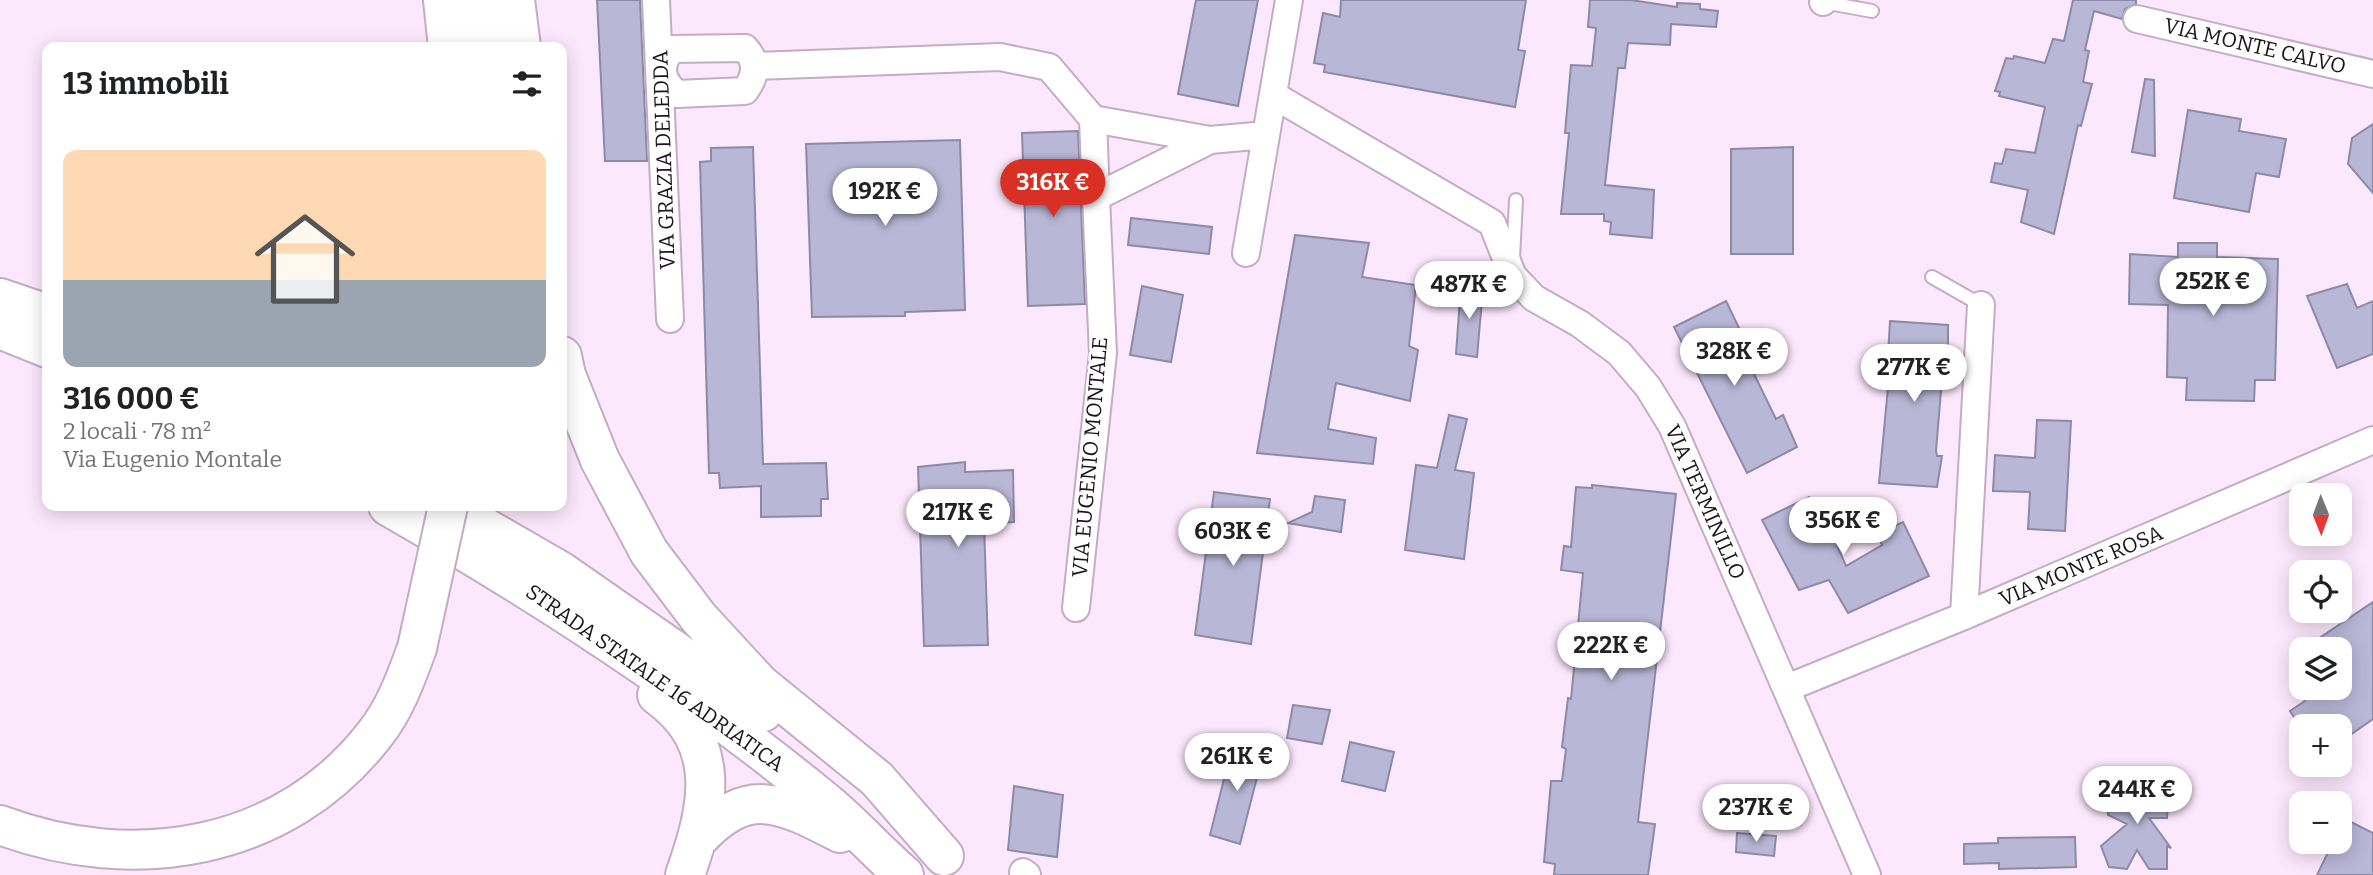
<!DOCTYPE html>
<html lang="it">
<meta charset="utf-8">
<style>
:root{--surface:#fff;--page:#f2f2f2;--text:#202124;--muted:#757577;--line:#e0e0e0;--accent:#d93025}
body{margin:0;font-family:Bitter,serif;background:var(--page);color:var(--text);height:100vh;display:flex;flex-direction:column;font-size:26px;white-space:nowrap}
*{box-sizing:border-box;margin:0}
p{font-size:23px;color:var(--muted)}
.icon{flex:none;width:38px;height:38px;fill:none;stroke:currentColor;stroke-width:2;stroke-linecap:round;stroke-linejoin:round}
.map{position:relative;flex:1;overflow:hidden}
.panel{position:absolute;left:42px;top:42px;width:525px;height:469px;display:flex;flex-direction:column;background:var(--surface);border-radius:14px;box-shadow:0 4px 18px #0003}
.panel>*{flex:none}
.needle{width:46px;rotate:179deg}
.buttons{position:absolute;left:2289px;top:483px;display:grid;gap:14px}
.buttons a{display:grid;place-items:center;width:63px;height:63px;border-radius:14px;background:var(--surface);box-shadow:0 4px 18px #0003;font-size:35px}
.price{position:absolute;translate:-50% -60px;padding:0 16px;border-radius:24px;background:#fff;color:#222;font-size:23px;line-height:46px;filter:drop-shadow(0 2px 4px #0008)}
.price::after{content:'';position:absolute;left:50%;top:42px;width:21px;height:16px;margin-left:-10px;background:inherit;clip-path:polygon(0 0,100% 0,50% 100%)}
.price.active{background:var(--accent);color:#fff}
ul{padding:0;list-style:none}
li{display:grid;align-content:center;gap:14px;height:371px;padding:0 21px}
li+li{border-top:2px solid var(--line)}
li span{display:grid;place-items:center;height:217px;border-radius:14px;color:#555}
li>.icon{margin-inline-start:auto}
span .icon{width:126px;height:126px;fill:#fffc;stroke-width:1}
li b{font-size:30px}
h2{display:flex;justify-content:space-between;align-items:center;height:84px;padding:0 21px;font-size:30px}
.map>svg:first-child{display:block}
</style>
<div class="map">
<svg width="2373" height="875" viewBox="0 0 2373 875">
<rect width="100%" height="100%" fill="#fce8fc"/>
<path fill="#b9b7d6" stroke="#8c8aa8" stroke-width="2" d="M597,0H640L647,161H605Z
M1196,0H1258L1238,106L1178,94Z
M1341,0H1526L1518,50L1525,51L1515,107L1324,72L1325,65L1314,63L1323,13L1340,17Z
M1590,0H1631L1677,7V3L1700,4V9L1718,11L1716,27L1671,24L1670,45L1628,43L1625,68H1618L1605,185L1654,190L1652,238L1610,234L1611,222L1604,221V214H1561L1569,133H1565L1571,65L1592,66L1596,28L1588,27Z
M2073,0H2136V4L2125,9L2122,19L2094,11L2085,50L2089,51L2083,82L2092,84L2081,126L2078,125L2054,234L2021,222L2028,190L1991,182L1995,163L2002,164L2006,149L2035,153L2045,107L1999,96L2000,92L1995,91L2006,58L2013,59L2014,56L2045,63L2053,39L2064,41Z
M2145,79L2154,80L2155,156L2132,152Z
M2188,110L2241,119L2239,131L2286,139L2279,177L2256,173L2249,212L2174,198Z
M2373,124V193L2348,164L2352,138Z
M1078,131L1085,304L1028,306L1022,133Z
M960,140L965,310L905,312V316L812,317L806,144Z
M753,147L763,464L826,463L828,499H821V516L761,517V486L720,488L719,473H709L700,162L711,161V148Z
M1793,147V254H1731V149Z
M1131,218L1212,227L1209,254L1128,245Z
M1295,235L1369,243L1362,277L1416,285L1409,346L1418,350L1410,401L1336,383L1328,429L1376,438L1373,464L1257,453Z
M2178,243H2217V257L2278,259L2275,380H2255L2254,401L2186,400L2187,378L2167,377L2168,305L2129,304L2130,254L2178,257Z
M2347,284L2357,308L2373,301V354L2337,368L2307,296Z
M1461,285L1483,288L1477,357L1456,354Z
M1142,286L1183,295L1171,362L1130,355Z
M1726,301L1741,332L1735,335L1776,419L1783,415L1797,447L1747,473L1674,327Z
M1890,321L1948,325V355L1944,354L1936,451L1937,456H1942L1937,487L1879,483L1891,355H1888Z
M1449,415L1467,419L1455,470L1474,473L1464,559L1405,550L1416,465L1437,468Z
M2037,420L2071,421L2065,531L2028,529L2030,492L1993,491L1995,455L2035,458Z
M965,462V472L1013,470L1014,522L984,524L988,645L924,646L918,467Z
M1592,485L1676,494L1638,822L1655,824L1648,875H1554L1555,864L1544,862L1551,781H1562L1566,749L1562,747L1568,698L1571,699L1583,573L1561,570L1564,546L1571,547L1576,487L1592,488Z
M1214,492L1270,499L1251,644L1195,635Z
M1315,496L1345,500L1341,532L1288,523L1312,512Z
M1809,497L1820,520L1825,517L1846,566L1882,545L1877,534L1903,522L1929,576L1848,613L1829,580L1799,590L1762,520Z
M2373,602V719L2340,742V726H2300L2290,711L2305,701L2296,688H2340V649H2303Z
M1293,705L1330,710L1322,744L1287,738Z
M1350,742L1394,752L1385,791L1342,781Z
M1233,743L1264,750L1240,844L1210,835Z
M2110,783L2132,788L2169,785L2167,818H2149L2171,848L2167,846V869H2149L2137,850L2127,869L2109,867L2101,846L2127,824L2108,815Z
M1014,786L1063,795L1057,857L1008,850Z
M2345,819L2373,833V875H2317L2333,842H2340V829Z
M1737,833L1776,836L1774,856L1736,852Z
M2075,837L2076,867L1999,869V863L1964,864V844L1998,843V838Z"/>
<g fill="none" stroke-linecap="round" stroke-linejoin="round">
<g stroke="#c4acc5" stroke-width="16">
<path id="service" d="M1823,2L1872,11
M1513,258L1516,200
M1932,277L1981,305"/>
</g>
<g stroke="#c4acc5" stroke-width="30">
<path id="minor" d="M656,0L670,319
M1823,2L1824,0
M2137,19L2373,74
M745,48C758,62 756,76 745,91L677,94C661,80 658,66 672,49Z
M755,66L1000,57L1049,67L1093,119L1096,197
M1273,95L1492,223L1513,276L1534,298L1580,324L1619,353L1648,387L1672,426L1867,875
M1093,119L1210,140
M1246,253L1289,0
M1076,608L1103,353L1096,197L1210,140L1266,135
M1964,616L1981,305
M1787,688L1964,616L2373,440
M1023,872L1027,875"/>
</g>
<g stroke="#c4acc5" stroke-width="42">
<path id="trunk" d="M443,0L448,47
M479,0L484,47
M515,0L521,47
M0,298L47,314
M0,329L47,348
M562,356L566,375L600,460L649,552L699,618L760,684L877,779L944,856
M388,506C539,593 687,688 822,799C851,822 876,851 904,875
M448,506L562,572L763,712
M657,695C724,743 709,807 685,875
M0,825C134,875 285,851 375,734C395,709 406,678 417,648
M697,840C748,784 781,803 840,833"/>
</g>
<use href="#service" stroke="#fff" stroke-width="12"/>
<use href="#minor" stroke="#fff" stroke-width="26"/>
<use href="#trunk" stroke="#fff" stroke-width="38"/>
<g stroke="#c4acc5" stroke-width="42" stroke-linecap="butt">
<path id="trunk-bridge" d="M417,648L448,506"/>
</g>
<use href="#trunk-bridge" stroke="#fff" stroke-width="38"/>
</g>
<g text-anchor="middle" stroke-width="5" stroke-linejoin="round" paint-order="stroke">
<g font-size="21" fill="#1c131c" stroke="#fff">
<text transform="translate(2255 46) rotate(13)" y="7">VIA MONTE CALVO</text>
<text transform="translate(664 160) rotate(-92)" y="7">VIA GRAZIA DELEDDA</text>
<text transform="translate(1090 457) rotate(-85)" y="7">VIA EUGENIO MONTALE</text>
<text transform="translate(1705 502) rotate(66)" y="7">VIA TERMINILLO</text>
<text transform="translate(2081 566) rotate(-23)" y="7">VIA MONTE ROSA</text>
<text transform="translate(655 678) rotate(35)" y="7">STRADA STATALE 16 ADRIATICA</text>
</g>
</g>
</svg>
<div class="buttons">
<a><svg class="needle" viewBox="-14 -14 28 28"><path d="M0-13l5 13h-10z" fill="#e53935"/><path d="M0 13l5-13h-10z" fill="#757577"/></svg></a>
<a><svg class="icon" aria-label="locate" viewBox="0 0 24 24"><circle cx="12" cy="12" r="6"/><path d="M12 2v4M12 18v4M2 12h4M18 12h4"/></svg></a>
<a><svg class="icon" aria-label="layers" viewBox="0 0 24 24"><path d="M12 4l9 5-9 5-9-5zM3 14l9 5 9-5"/></svg></a>
<a>+</a>
<a>−</a>
</div>
<b class="price active" style="left:1053px;top:219px">316K €</b>
<b class="price" style="left:885px;top:228px">192K €</b>
<b class="price" style="left:2213px;top:318px">252K €</b>
<b class="price" style="left:1469px;top:321px">487K €</b>
<b class="price" style="left:1734px;top:388px">328K €</b>
<b class="price" style="left:1914px;top:404px">277K €</b>
<b class="price" style="left:958px;top:549px">217K €</b>
<b class="price" style="left:1843px;top:557px">356K €</b>
<b class="price" style="left:1233px;top:568px">603K €</b>
<b class="price" style="left:1611px;top:682px">222K €</b>
<b class="price" style="left:1237px;top:793px">261K €</b>
<b class="price" style="left:2137px;top:826px">244K €</b>
<b class="price" style="left:1756px;top:844px">237K €</b>
<section class="panel">
<h2>13 immobili<svg class="icon" aria-label="filters" viewBox="0 0 24 24"><path d="M4 7h16M4 17h16"/><circle cx="9" cy="7" r="2"/><circle cx="15" cy="17" r="2"/></svg></h2>
<ul>
<li><span style="background:linear-gradient(#ffd9b3 60%,#9aa5b1 0)"><svg class="icon" aria-label="home" viewBox="0 0 24 24"><path d="M3 11l9-7 9 7M6 9v11h12V9"/></svg></span><div><b>316 000 €</b><p>2 locali · 78 m²</p><p>Via Eugenio Montale</p></div></li>
</ul>
</section>
</div>
